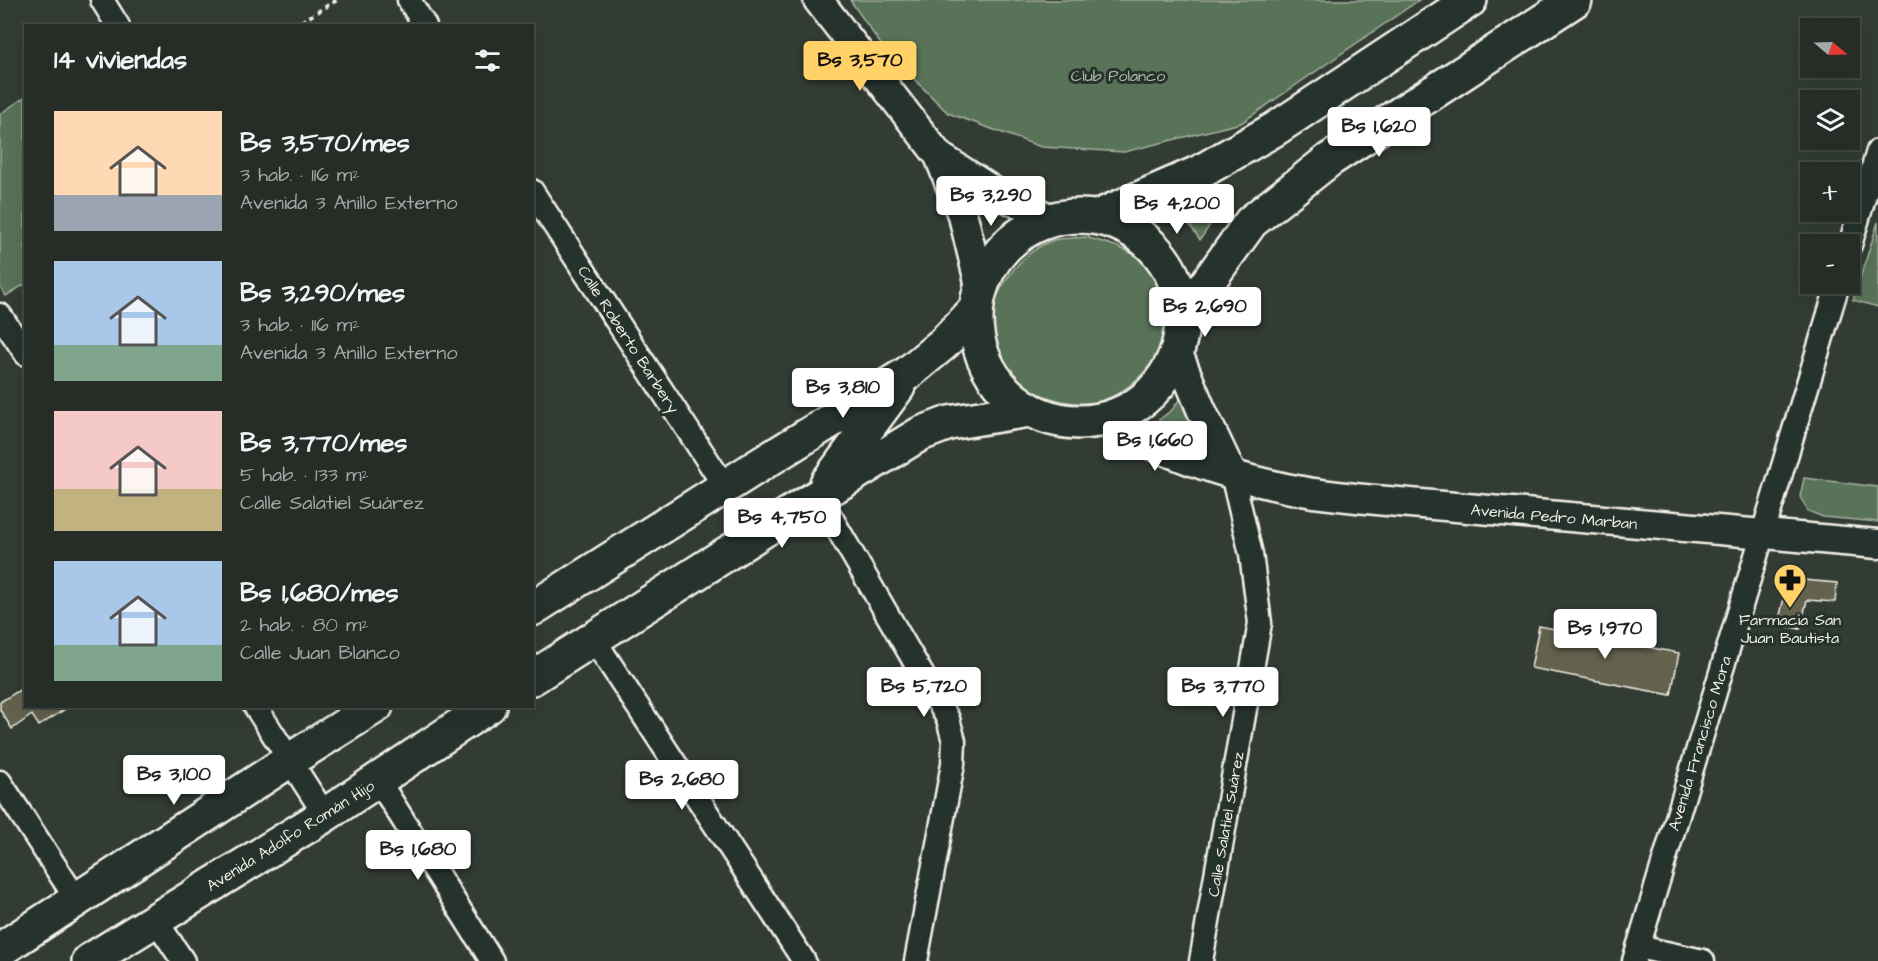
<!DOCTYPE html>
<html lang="es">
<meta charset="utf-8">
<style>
:root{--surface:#262d27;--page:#323933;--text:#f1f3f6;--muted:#a4a8a7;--line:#424944;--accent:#ffd166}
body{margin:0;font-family:"Architects Daughter",sans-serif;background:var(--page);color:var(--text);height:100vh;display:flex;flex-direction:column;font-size:22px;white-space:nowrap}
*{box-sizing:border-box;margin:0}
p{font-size:20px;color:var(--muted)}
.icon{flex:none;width:33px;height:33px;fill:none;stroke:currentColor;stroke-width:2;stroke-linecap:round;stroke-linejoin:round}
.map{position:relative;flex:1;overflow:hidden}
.drawer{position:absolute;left:24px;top:24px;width:510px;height:684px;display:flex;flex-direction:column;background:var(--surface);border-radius:0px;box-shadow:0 6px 24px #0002,0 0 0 2px var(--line)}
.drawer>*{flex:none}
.needle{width:39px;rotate:109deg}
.buttons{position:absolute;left:1800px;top:18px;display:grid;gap:12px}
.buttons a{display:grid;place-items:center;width:60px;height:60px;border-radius:0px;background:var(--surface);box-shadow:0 6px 24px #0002,0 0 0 2px var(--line);font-size:30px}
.price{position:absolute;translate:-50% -51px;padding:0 14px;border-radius:6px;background:#fff;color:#222;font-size:20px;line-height:39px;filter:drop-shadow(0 2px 3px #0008)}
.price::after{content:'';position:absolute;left:50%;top:36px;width:18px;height:14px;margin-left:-9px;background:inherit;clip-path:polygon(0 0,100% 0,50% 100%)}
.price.active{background:var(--accent);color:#111}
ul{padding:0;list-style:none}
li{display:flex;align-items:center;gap:18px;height:150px;padding:0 30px}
li span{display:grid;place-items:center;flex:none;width:168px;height:120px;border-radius:0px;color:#555}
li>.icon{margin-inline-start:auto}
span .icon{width:72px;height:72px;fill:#fffc;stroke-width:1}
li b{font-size:26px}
h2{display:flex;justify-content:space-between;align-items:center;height:72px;padding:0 30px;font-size:26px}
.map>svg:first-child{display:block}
</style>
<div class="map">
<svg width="1878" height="961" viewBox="0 0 1878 961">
<rect width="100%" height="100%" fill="#323c34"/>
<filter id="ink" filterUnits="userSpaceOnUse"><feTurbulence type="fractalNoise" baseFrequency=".0167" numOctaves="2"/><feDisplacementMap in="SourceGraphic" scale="12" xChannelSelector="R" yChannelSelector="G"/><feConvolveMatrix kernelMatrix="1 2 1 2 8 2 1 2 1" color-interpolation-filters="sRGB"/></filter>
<g filter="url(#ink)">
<path fill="#597359" stroke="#a6b2a0" stroke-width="1.5" d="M850,0H1419L1241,123L1124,152L1041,147L948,113L884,49Z
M25,97V284L6,296L0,287V114Z
M1230,195L1200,240L1187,221L1176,211L1210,203Z
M1878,222V307L1853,300Z
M1086,237C1106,243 1127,248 1144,261C1150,266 1154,274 1157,280C1188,325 1149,383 1104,400C1087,406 1068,403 1051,398C1030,392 1013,380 1002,361C982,326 991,299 1014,269C1024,257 1038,245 1054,240C1064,238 1076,238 1086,237Z
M1181,397C1188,410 1205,437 1201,451L1147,429L1173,409Z
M1804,478L1878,487V522L1823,517L1808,511L1800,497Z"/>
<path fill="#64624e" stroke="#f4f1e8" stroke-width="1.5" d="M1803,580L1837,583L1835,602L1807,600L1800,629L1778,624L1785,593Z
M1539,626L1679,653L1671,695L1531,668Z
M26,686V706H70L39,726L32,715L12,729L0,710V702Z"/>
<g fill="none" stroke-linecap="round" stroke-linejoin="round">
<g stroke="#f4f1e8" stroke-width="27">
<path id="minor" d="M102,0L118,26
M409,0L425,26
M532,191L725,487
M1850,245L1878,151
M0,315L26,354
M818,495L948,719L954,741L953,764L916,961
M593,638L804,961
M255,706L325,815
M378,780L492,961
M0,782L77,900
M155,919L183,961
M1638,947L1703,961
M1201,961L1260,623L1251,554L1232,474
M1634,961L1838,284"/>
</g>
<g stroke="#f4f1e8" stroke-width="33">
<path id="tertiary" d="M818,0L939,156L964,220L980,286
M939,156L993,191L1051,219
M1177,351L1201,409L1232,474
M1100,420C1166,455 1239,481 1313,493C1338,496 1362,499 1387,501L1878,544"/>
</g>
<g stroke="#f4f1e8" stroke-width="38">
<path id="secondary" d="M976 319a103 103 0 1 1 206 0a103 103 0 1 1-206 0Z
M1097,217L1200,172L1275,129L1470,0
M1182,318L1251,222L1329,160L1575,0
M827,483L898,387
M532,609L750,471L908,373L944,343L976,309
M532,678L781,519L920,434L949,423L1029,410
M0,950L290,760L376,706
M89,961L325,815L489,706"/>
</g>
<path stroke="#f4f1e8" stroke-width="4" stroke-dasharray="4.5 4.5" stroke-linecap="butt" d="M294,26L337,0"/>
<use href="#minor" stroke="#26332d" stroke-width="22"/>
<use href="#tertiary" stroke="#26332d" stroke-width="28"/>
<use href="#secondary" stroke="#26332d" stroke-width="33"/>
</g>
</g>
<defs>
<g id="pharmacy-pin" transform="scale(1.725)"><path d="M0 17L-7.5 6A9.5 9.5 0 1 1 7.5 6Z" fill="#ffd166" stroke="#26332d"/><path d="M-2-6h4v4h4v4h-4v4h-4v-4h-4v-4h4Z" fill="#111"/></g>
</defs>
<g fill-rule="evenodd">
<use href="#pharmacy-pin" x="1790" y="580"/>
</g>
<g text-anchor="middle" stroke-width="6" stroke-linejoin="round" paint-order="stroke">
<g font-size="16" fill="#b6bfaf" stroke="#26332d">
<text x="1118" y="81">Club Polanco</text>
</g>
<g font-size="16" fill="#f4f1e8" stroke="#26332d">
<text transform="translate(629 339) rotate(57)" y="6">Calle Roberto Barbery</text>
<text transform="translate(1554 516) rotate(5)" y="6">Avenida Pedro Marban</text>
<text transform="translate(1699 743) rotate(-73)" y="6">Avenida Francisco Mora</text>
<text transform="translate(1225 824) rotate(-80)" y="6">Calle Salatiel Suárez</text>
<text transform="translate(290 835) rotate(-32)" y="6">Avenida Adolfo Román Hijo</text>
</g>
<g font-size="16" fill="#f4f1e8" stroke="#26332d">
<text x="1790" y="625">Farmacia San<tspan x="1790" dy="18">Juan Bautista</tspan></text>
</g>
</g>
</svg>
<div class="buttons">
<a><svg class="needle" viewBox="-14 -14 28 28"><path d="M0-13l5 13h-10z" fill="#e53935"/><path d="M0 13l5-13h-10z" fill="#a4a8a7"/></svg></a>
<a><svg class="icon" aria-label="layers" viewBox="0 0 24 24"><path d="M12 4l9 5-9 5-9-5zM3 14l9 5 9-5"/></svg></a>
<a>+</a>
<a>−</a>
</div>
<b class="price active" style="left:860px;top:92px">Bs 3,570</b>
<b class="price" style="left:1379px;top:158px">Bs 1,620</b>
<b class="price" style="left:991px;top:227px">Bs 3,290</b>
<b class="price" style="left:1177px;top:235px">Bs 4,200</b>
<b class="price" style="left:1205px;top:338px">Bs 2,690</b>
<b class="price" style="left:843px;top:419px">Bs 3,810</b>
<b class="price" style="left:1155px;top:472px">Bs 1,660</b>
<b class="price" style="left:782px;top:549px">Bs 4,750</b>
<b class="price" style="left:1605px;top:660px">Bs 1,970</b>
<b class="price" style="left:924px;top:718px">Bs 5,720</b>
<b class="price" style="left:1223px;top:718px">Bs 3,770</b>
<b class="price" style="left:174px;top:806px">Bs 3,100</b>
<b class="price" style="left:682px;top:811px">Bs 2,680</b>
<b class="price" style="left:418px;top:881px">Bs 1,680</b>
<section class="drawer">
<h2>14 viviendas<svg class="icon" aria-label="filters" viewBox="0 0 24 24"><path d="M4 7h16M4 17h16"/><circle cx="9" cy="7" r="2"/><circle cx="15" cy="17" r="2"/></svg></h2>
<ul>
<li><span style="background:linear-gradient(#ffd9b3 70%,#9aa5b1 0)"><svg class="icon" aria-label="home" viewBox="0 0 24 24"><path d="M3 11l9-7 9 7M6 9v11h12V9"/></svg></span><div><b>Bs 3,570/mes</b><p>3 hab. · 116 m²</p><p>Avenida 3 Anillo Externo</p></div></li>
<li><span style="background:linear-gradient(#a9c7e8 70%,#7fa58c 0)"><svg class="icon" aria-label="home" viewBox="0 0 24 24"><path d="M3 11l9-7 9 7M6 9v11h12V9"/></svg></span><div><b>Bs 3,290/mes</b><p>3 hab. · 116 m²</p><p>Avenida 3 Anillo Externo</p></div></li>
<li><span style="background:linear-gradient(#f6c9c9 65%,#c2b280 0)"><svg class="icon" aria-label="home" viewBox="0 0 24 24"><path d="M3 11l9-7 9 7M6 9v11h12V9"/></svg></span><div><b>Bs 3,770/mes</b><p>5 hab. · 133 m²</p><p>Calle Salatiel Suárez</p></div></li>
<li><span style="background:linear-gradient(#a9c7e8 70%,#7fa58c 0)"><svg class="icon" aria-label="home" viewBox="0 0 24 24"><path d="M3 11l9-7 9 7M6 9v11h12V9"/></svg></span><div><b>Bs 1,680/mes</b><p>2 hab. · 80 m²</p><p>Calle Juan Blanco</p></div></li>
</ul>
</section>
</div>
